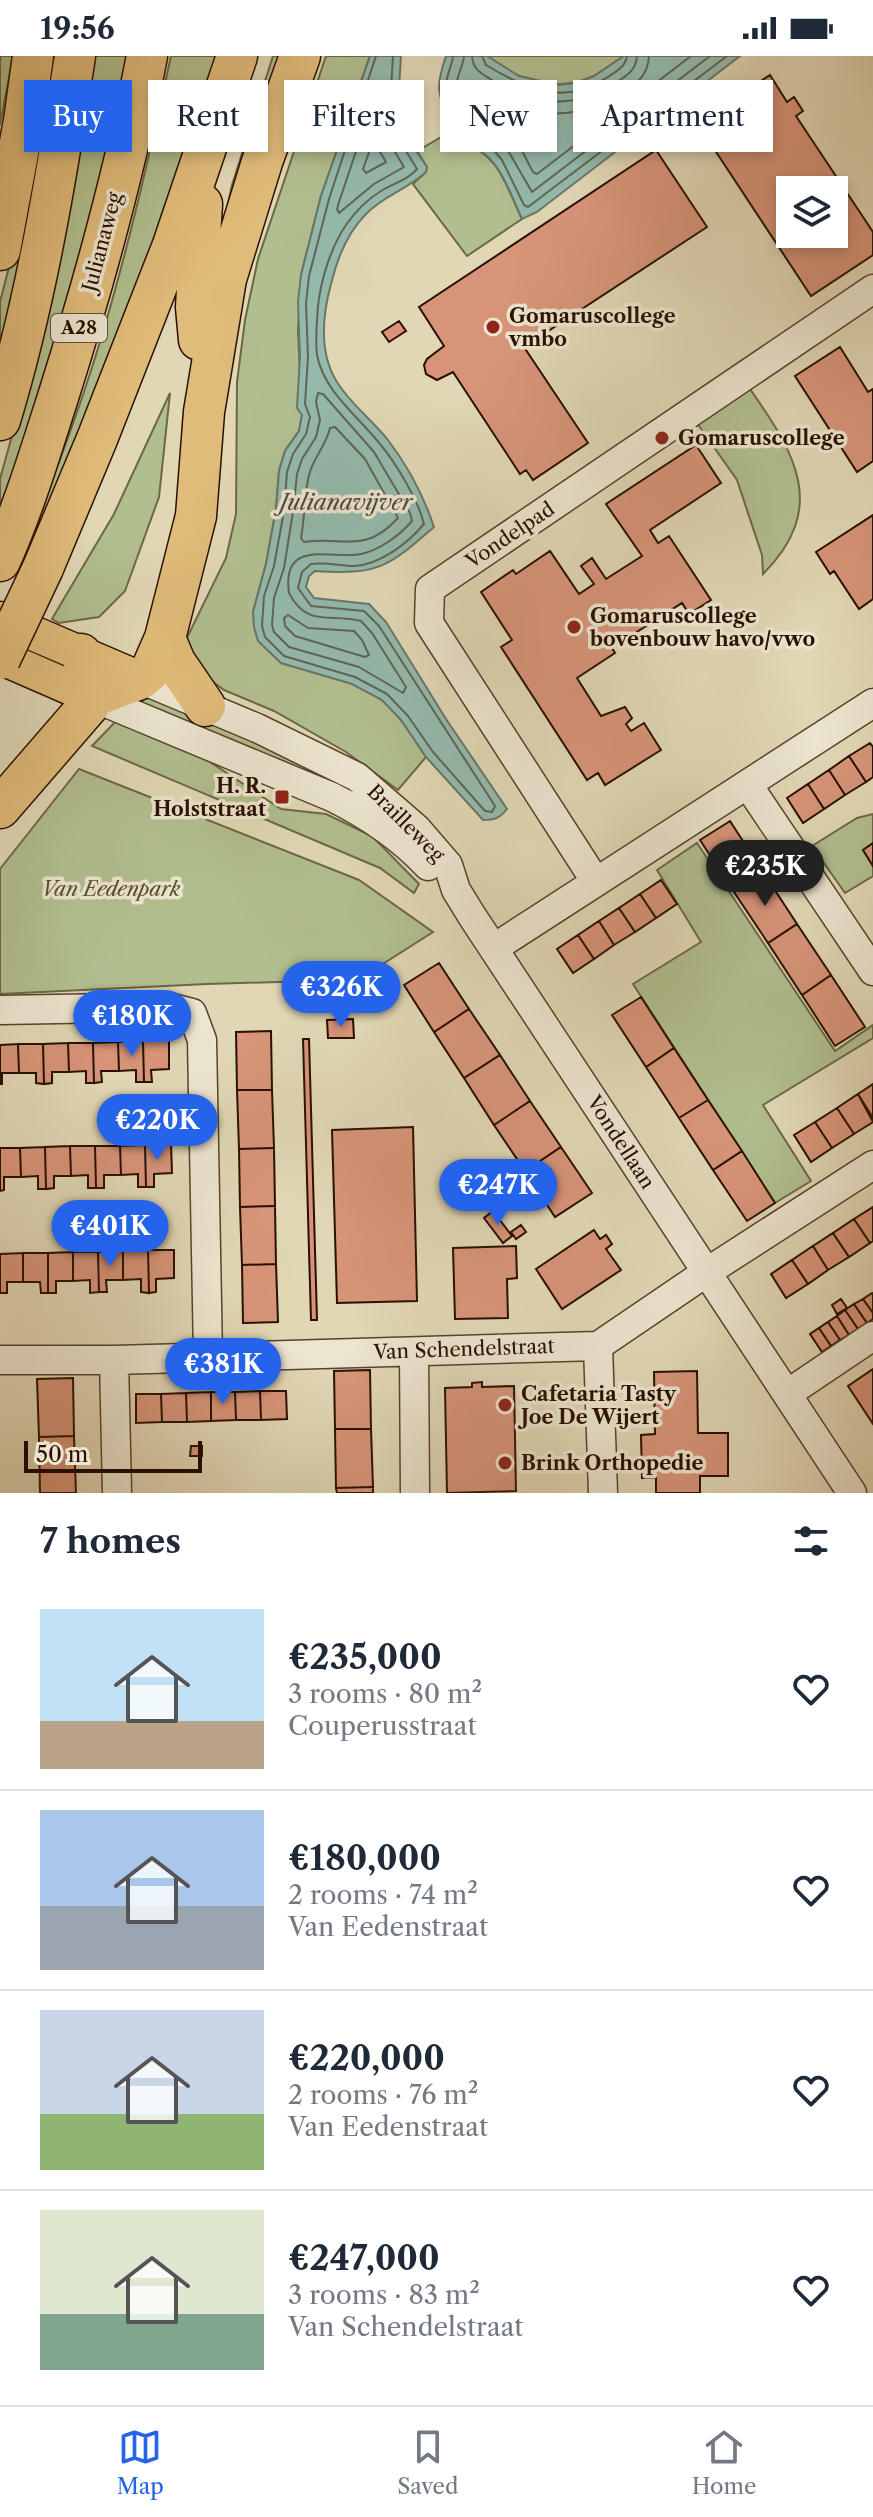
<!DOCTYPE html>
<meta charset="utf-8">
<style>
:root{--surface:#fff;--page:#f6f6f7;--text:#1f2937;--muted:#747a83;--line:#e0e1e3;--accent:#2563eb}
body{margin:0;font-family:"Libre Caslon Text",serif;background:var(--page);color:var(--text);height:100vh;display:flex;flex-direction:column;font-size:30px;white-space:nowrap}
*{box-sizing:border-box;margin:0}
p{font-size:26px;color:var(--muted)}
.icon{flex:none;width:44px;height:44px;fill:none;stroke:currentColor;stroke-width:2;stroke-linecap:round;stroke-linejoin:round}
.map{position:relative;height:1437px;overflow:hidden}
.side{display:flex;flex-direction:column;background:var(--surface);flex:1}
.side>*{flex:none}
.banner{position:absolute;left:24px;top:24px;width:826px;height:72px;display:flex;gap:16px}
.buttons{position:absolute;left:776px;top:120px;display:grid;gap:16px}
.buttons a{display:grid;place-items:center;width:72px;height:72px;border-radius:0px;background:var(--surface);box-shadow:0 4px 12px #0003;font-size:40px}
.scale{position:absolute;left:24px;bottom:20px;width:178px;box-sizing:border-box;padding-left:8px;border:4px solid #291000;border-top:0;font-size:22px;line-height:28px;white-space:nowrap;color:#291000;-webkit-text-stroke:6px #ece5cf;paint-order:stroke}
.price{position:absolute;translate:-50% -68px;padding:0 18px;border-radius:28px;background:var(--accent);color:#fff;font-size:26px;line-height:52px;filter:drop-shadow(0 2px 4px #0008)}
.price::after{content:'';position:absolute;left:50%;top:48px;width:24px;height:18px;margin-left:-12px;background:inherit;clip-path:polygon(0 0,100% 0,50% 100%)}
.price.on{background:#222;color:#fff}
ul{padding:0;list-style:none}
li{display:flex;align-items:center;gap:24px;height:200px;padding:0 40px}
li+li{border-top:2px solid var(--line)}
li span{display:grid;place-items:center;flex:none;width:224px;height:160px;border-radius:0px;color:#555}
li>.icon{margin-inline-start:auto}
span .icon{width:96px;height:96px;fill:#fffc;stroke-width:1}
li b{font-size:34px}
h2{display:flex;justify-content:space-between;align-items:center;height:96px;padding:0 40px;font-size:34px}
.tag{padding:0 28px;border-radius:0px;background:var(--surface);box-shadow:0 4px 12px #0003;font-size:28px;line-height:72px}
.tag.on{background:var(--accent);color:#fff}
.status{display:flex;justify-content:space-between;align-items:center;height:56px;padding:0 40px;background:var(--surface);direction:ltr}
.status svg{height:22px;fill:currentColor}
.dock{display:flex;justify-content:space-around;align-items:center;height:112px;border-top:2px solid var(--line);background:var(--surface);font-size:22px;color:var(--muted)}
.dock a{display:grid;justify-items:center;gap:4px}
.dock .on{color:var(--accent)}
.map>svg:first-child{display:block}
</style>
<div class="status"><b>19:56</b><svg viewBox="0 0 49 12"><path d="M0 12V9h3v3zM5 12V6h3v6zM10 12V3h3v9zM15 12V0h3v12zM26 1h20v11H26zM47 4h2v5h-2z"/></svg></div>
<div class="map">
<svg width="873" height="1437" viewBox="0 0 873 1437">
<rect width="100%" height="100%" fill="#e1d7b5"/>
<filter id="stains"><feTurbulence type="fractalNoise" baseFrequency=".0025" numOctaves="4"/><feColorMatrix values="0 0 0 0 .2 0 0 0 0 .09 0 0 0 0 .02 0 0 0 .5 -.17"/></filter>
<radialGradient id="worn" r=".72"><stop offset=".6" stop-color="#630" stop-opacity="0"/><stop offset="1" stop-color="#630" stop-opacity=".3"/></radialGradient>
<path fill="#b1be8e" stroke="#6d6747" stroke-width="2" d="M1,0H13L0,69V5Z
M52,0H55L46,79L0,295V246L21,164Z
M93,0H138L129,38L0,470V423L58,213Z
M171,0H223L116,300L24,515L18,512C47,438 76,365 99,289C128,194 150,97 171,0Z
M273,0H290L217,199L232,129Z
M326,0H370L321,140L301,219L298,275L302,359L299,375L285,395L279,415L276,453L266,508L253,556L281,607C314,616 356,623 383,645C401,660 413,682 426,701L398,734L346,696L274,655L224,634L193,611L183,590L226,502L236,458L237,326L245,264L258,203Z
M487,0H624C613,7 603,15 592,21C557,37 515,24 487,0Z
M445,79L442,93L458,85C499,96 505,128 522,163L467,200L413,128L426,116L427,111L417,95Z
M750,333C795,397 829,452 763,518L762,499L737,424L697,367Z
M170,337L159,441L125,535L99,561L59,567L52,563L114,458Z
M145,640C223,672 302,701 373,747L139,653Z
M119,662L180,686L281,753L326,758L372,780L419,828L414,837L380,812L92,690Z
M79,713L359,824L433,876L367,918L349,924L207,928L0,938V813Z
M873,758V787L863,794L873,810V820L845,837L812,790L857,762Z
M697,787L835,995L873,969V982L763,1049L811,1125L775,1147L633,928L701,886L657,814Z"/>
<path fill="#94baad" stroke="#697668" stroke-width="2" d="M370,0H401L399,32L403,76L427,111L426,116C408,133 383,140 366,158C347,177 337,203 331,228C322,261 319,300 339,329C353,350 373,365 388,384C407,409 424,441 434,471C387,512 378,519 315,515L309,520L306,531L314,542L369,548L386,566L446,663L507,753C500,762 495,764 483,764L426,701L401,664L382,644L352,628L281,607L258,585L254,571L253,556L266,508L276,453L279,415L285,395L299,375L302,359L297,352L300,301L298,246L301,219L321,140Z
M446,0H487L519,20L558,29L576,27L594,20L624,0H740L537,156L522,163C506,128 499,96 458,85L442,93L451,65C436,38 436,29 446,0Z"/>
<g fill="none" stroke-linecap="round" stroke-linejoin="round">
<path stroke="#5e6556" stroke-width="2" d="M376,0L329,143L309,220L306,247L308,301L305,348L310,361L306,378L293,398L287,416L284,455L274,510L264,540L262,570L265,581L284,600L355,621L387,638L408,660L433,696L485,755L492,756L495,750L379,570L364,555L311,550L298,532L302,516L311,508C326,506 341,510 355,510C381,508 408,487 424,468C418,444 396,407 380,388C358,360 324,336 317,299C315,283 317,265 318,250C321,223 331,191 346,169C355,156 368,143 381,135C394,127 408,124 417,113L395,77L391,32L393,0
M453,0C452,11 445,21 446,32C448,50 460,57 457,75L491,91L502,104L524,149L528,151L727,0
M464,0C463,11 456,21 456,32C457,45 468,55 469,68L499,84L510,98L532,136L710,0
M472,0C473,16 484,18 496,27C532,51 578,52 614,28C626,20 636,15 637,0
M482,0L486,9C524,32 563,51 606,22C615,16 625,12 627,0
M649,0C648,17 640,25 626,35C589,59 547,65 506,47C494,42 484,34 473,28L469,30V36L481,60L506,75L520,91L533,116L537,118L691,0
M376,36L382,39L386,81L404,111L374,128L339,157L337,153L339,146Z
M372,88L376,89L386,106L366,117L363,113Z
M318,337L323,338L374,396L410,457L412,465C400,479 380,494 361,498C334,504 281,481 289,537C307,572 330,557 361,565L372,577L406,631L403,637L359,611L289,591L274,576L272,569L274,542L284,512L293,456L297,418L302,403L316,381L320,364L316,346Z
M335,371L365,403L398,462C364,499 344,480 304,486L301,482C305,461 304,439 309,419C313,402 326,390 330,372Z
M288,559L308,572L354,575L362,584L369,599L365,601L295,580L285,570L284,562Z"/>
</g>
<path fill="#d79479" stroke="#291000" stroke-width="2" fill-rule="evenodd" d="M770,19L787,46L794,41L803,55L796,60L873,176V199L811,240L697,67ZM790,134H834V178H790Z
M656,94L707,171L524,291L588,387L533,424L526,414L520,418L453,316L437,324L426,318L424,309L427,303L444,290L419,251Z
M399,265L406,275L389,286L382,276Z
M840,291L868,336L873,333V405L857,416L795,320Z
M696,389L721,427L650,474L658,487L669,480L711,544L689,558L682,547L612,592L615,597L577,622L601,660L625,651L632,662L626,668L631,675L644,667L661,694L605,729L598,717L587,724L501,591L512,584L481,536L513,514L516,518L550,495L579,538L594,528L581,510L592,502L606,523L642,500L606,448Z
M873,459V543L859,553L834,515L830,518L816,496Z
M870,687L873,691V721L866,726L849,700Z
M849,700L866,726L845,739L829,714Z
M829,714L845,739L824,753L808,728Z
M808,728L824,753L803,767L787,742Z
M730,765L763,816L734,836L700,784Z
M873,787V810L863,794Z
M763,816L797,868L768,887L734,836Z
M661,824L677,848L656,862L640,838Z
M640,838L656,862L635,876L619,852Z
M619,852L635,876L614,889L599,865Z
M599,865L614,889L594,903L578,879Z
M797,868L831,919L802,939L768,887Z
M578,879L594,903L573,917L557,893Z
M439,907L469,953L434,976L404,929Z
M831,919L865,971L835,990L802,939Z
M641,941L674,992L646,1011L612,959Z
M469,953L500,999L464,1022L434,976Z
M353,963L354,982H328L327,964Z
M271,975L272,1034H237L236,976Z
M303,983H309L317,1264H311Z
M143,985H169V1013L151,1014L152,1026H144Z
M143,985L144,1026H136V1014L119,1015L118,986Z
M118,986L119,1015H101L102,1026L94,1027L93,987Z
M68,987L69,1016H52V1027L44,1028L43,988Z
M68,987H93L94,1027H86V1015L69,1016Z
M18,988H43L44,1028L36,1027V1017H19Z
M18,988L19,1017H2V1028H0V989Z
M674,992L708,1044L679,1062L646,1011Z
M500,999L530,1045L494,1069L464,1022Z
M873,1028V1062L858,1038Z
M237,1034H272L274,1092L239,1093Z
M858,1038L873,1066L854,1078L837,1052Z
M708,1044L742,1095L713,1114L679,1062Z
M530,1045L561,1091L525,1115L494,1069Z
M837,1052L854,1078L832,1092L815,1066Z
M815,1066L832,1092L811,1106L794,1079Z
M413,1071L417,1245L337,1247L332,1074Z
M171,1088L172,1117L154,1118V1131H146L145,1089Z
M145,1089L146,1131H138V1118L121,1119L120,1090Z
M70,1090L71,1120H54V1132L46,1133L45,1091Z
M70,1090H95L96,1132H88V1119L71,1120Z
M95,1090H120L121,1119H104V1132H96Z
M45,1091L46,1133H38V1120L21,1121L20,1092Z
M561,1091L592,1137L555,1161L525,1115Z
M0,1092H20L21,1121H4V1134L0,1135Z
M274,1092L275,1150L240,1151L239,1093Z
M742,1095L775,1147L747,1165L713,1114Z
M275,1150L276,1208L242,1209L240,1151Z
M873,1151V1185L870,1187L854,1163Z
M493,1155L512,1180L503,1187L484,1162Z
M854,1163L870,1187L849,1201L833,1177Z
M521,1169L526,1176L516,1183L511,1176Z
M594,1174L600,1183L606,1179L612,1188L606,1193L621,1214L562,1253L536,1213Z
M833,1177L849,1201L828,1214L813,1190Z
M516,1190L517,1222L507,1223L508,1262L455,1263L453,1192Z
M813,1190L828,1214L808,1228L792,1204Z
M148,1194L149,1237L141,1236V1223L123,1224V1195Z
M148,1194H174V1222L156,1223V1236L149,1237Z
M123,1195V1224H106L107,1236H99L98,1196Z
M73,1196H98L99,1236L90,1237V1224L73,1225Z
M73,1196V1225H56V1237H48V1197Z
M23,1197V1226H7V1237H0V1198Z
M23,1197H48V1237H41L40,1226H23Z
M792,1204L808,1228L786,1242L771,1218Z
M276,1208L278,1266L243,1267L242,1209Z
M872,1237L873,1238V1257L863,1243Z
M841,1243L847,1252L837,1258L832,1249Z
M863,1243L873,1257V1263L867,1267L854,1248Z
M854,1248L867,1267L858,1273L845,1254Z
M845,1254L858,1273L849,1279L837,1260Z
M837,1260L849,1279L840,1284L828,1266Z
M828,1266L840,1284L831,1290L819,1272Z
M819,1272L831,1290L822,1296L810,1278Z
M873,1313V1368L848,1330Z
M370,1314L371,1373H335L334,1315Z
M697,1315L698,1377H728V1420H700V1437H656V1422H642L641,1379L655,1378L654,1316Z
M73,1322L74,1380L39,1381L37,1323Z
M482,1326V1331L514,1330L516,1435L447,1437L445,1332L472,1331V1327Z
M260,1335L261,1364H236L235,1336Z
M260,1335H286L287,1363L261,1364Z
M211,1336V1365L187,1366L186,1337Z
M211,1336H235L236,1364L211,1365Z
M186,1337L187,1366H162L161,1338Z
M136,1338H161L162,1366L136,1367Z
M335,1373H371L373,1431L336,1432Z
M74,1380L76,1437H40L39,1381Z
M191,1390H202V1400H190Z
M373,1431V1437H337L336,1432Z"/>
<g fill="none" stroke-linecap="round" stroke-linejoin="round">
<g stroke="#57422d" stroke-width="31">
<path id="minor" d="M140,623L257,672L357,721L416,772L448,809L456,834L472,860L852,1437
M92,641L332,741C368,759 400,780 428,810
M748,729L873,915
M596,826L429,567L430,533L873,233
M494,892L873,647
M0,954L169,951L192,957L202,984L208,1300
M598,1290L603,1437
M414,1296L415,1437
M0,1304H114L598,1290L707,1216L873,1109
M114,1304L117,1437
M787,1338L873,1280"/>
</g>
<g stroke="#291000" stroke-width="37">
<path id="major" d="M0,563L140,623
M0,601L92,641"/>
</g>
<g stroke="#291000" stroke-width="43">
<path id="highway" d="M0,194L24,65L33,0
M199,284L196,251L202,148
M0,364C36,245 56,123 75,0
M0,505C24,451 41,394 59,338C94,227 125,114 147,0
M43,512L97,383L173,189L237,0
M165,582L175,606L205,650
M92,641L140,623L151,614L165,582L196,460L204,356L226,223L262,106L300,0
M0,752L90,648C95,632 87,613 81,598"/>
</g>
<use href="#minor" stroke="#ece5cf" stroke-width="28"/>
<use href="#major" stroke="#e0bc7a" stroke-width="34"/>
<use href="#highway" stroke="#e0bc7a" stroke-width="40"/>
<g stroke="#291000" stroke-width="43" stroke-linecap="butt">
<path id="highway-bridge" d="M0,603L43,512"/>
</g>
<use href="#highway-bridge" stroke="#e0bc7a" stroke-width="40"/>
</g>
<g fill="#8f2418" stroke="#ece5cf" stroke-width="3">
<circle cx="493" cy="271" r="8"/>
<circle cx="662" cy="382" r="8"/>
<circle cx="574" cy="571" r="8"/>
<rect x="274" y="733" width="16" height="16" rx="4"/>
<circle cx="505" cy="1349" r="8"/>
<circle cx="505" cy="1407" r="8"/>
</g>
<g text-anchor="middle" stroke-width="7" stroke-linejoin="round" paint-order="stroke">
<rect fill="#ece5cf" stroke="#64503e" stroke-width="2" x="51" y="258" width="56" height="28" rx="6"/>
<g font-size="18" font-weight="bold" fill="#291000">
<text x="79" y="278">A28</text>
</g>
<g font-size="20" fill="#291000" stroke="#ece5cf">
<text transform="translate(102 186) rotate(-75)" y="7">Julianaweg</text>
<text transform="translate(510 479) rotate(-34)" y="7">Vondelpad</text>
<text transform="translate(406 767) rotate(45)" y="7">Brailleweg</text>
<text transform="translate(621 1086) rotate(57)" y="7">Vondellaan</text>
<text transform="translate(464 1293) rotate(-2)" y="7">Van Schendelstraat</text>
</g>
<g font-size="20" font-weight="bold" fill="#291000" stroke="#ece5cf" text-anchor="start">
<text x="509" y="267">Gomaruscollege<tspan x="509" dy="23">vmbo</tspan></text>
<text x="678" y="389">Gomaruscollege</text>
<text x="590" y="567">Gomaruscollege<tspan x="590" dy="23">bovenbouw havo/vwo</tspan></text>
<text x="266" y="737" text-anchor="end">H. R.<tspan x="266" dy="23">Holststraat</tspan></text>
<text x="521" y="1345">Cafetaria Tasty<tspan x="521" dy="23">Joe De Wijert</tspan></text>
<text x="521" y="1414">Brink Orthopedie</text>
</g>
<g font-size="20" font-style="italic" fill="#594d32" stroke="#ece5cf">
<text x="111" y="840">Van Eedenpark</text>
</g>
<g font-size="22" font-style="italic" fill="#4e4c3d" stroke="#ece5cf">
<text x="346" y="454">Julianavijver</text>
</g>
</g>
<rect width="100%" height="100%" filter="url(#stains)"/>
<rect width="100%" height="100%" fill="url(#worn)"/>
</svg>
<div class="buttons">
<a><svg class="icon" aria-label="layers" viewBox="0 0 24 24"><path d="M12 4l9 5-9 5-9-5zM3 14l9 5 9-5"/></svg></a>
</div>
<div class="scale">50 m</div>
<b class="price on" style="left:765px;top:852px">€235K</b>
<b class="price" style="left:341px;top:973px">€326K</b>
<b class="price" style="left:132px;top:1002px">€180K</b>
<b class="price" style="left:157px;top:1106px">€220K</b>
<b class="price" style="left:498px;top:1171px">€247K</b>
<b class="price" style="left:110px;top:1212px">€401K</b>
<b class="price" style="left:223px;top:1350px">€381K</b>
<div class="banner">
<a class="tag on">Buy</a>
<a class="tag">Rent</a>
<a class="tag">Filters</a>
<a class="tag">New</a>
<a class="tag">Apartment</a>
</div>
</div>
<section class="side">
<h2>7 homes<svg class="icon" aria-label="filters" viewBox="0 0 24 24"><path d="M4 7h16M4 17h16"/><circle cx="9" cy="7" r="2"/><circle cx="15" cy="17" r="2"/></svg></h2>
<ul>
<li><span style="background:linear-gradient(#bfe0f5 70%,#b9a48a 0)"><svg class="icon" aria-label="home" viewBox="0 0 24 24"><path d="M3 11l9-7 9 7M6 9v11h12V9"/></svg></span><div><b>€235,000</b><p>3 rooms · 80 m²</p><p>Couperusstraat</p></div><svg class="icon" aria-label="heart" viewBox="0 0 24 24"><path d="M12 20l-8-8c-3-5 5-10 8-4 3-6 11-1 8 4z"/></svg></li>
<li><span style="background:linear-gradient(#a9c7e8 60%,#9aa5b1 0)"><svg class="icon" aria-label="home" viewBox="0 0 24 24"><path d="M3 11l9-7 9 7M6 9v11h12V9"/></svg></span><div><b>€180,000</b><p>2 rooms · 74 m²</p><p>Van Eedenstraat</p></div><svg class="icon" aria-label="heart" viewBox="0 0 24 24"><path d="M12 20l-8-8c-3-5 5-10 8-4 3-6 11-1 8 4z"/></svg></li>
<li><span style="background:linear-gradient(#c9d6e8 65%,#8fb573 0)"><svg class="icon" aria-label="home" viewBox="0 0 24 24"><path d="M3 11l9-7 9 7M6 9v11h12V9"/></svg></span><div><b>€220,000</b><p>2 rooms · 76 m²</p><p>Van Eedenstraat</p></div><svg class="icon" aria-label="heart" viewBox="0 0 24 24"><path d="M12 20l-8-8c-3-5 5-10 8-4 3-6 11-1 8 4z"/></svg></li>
<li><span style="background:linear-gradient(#dfe7d0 65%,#7fa58c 0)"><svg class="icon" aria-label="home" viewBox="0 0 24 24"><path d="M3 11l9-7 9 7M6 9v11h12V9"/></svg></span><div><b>€247,000</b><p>3 rooms · 83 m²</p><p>Van Schendelstraat</p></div><svg class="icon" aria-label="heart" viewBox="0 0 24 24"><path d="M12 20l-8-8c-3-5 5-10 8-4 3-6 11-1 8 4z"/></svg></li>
</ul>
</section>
<nav class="dock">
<a class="on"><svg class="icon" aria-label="map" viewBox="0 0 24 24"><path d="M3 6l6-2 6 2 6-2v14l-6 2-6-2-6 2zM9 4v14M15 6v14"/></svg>Map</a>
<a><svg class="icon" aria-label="saved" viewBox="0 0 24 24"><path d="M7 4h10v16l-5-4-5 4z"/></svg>Saved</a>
<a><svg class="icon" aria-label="home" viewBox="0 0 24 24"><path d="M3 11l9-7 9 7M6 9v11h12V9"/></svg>Home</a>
</nav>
